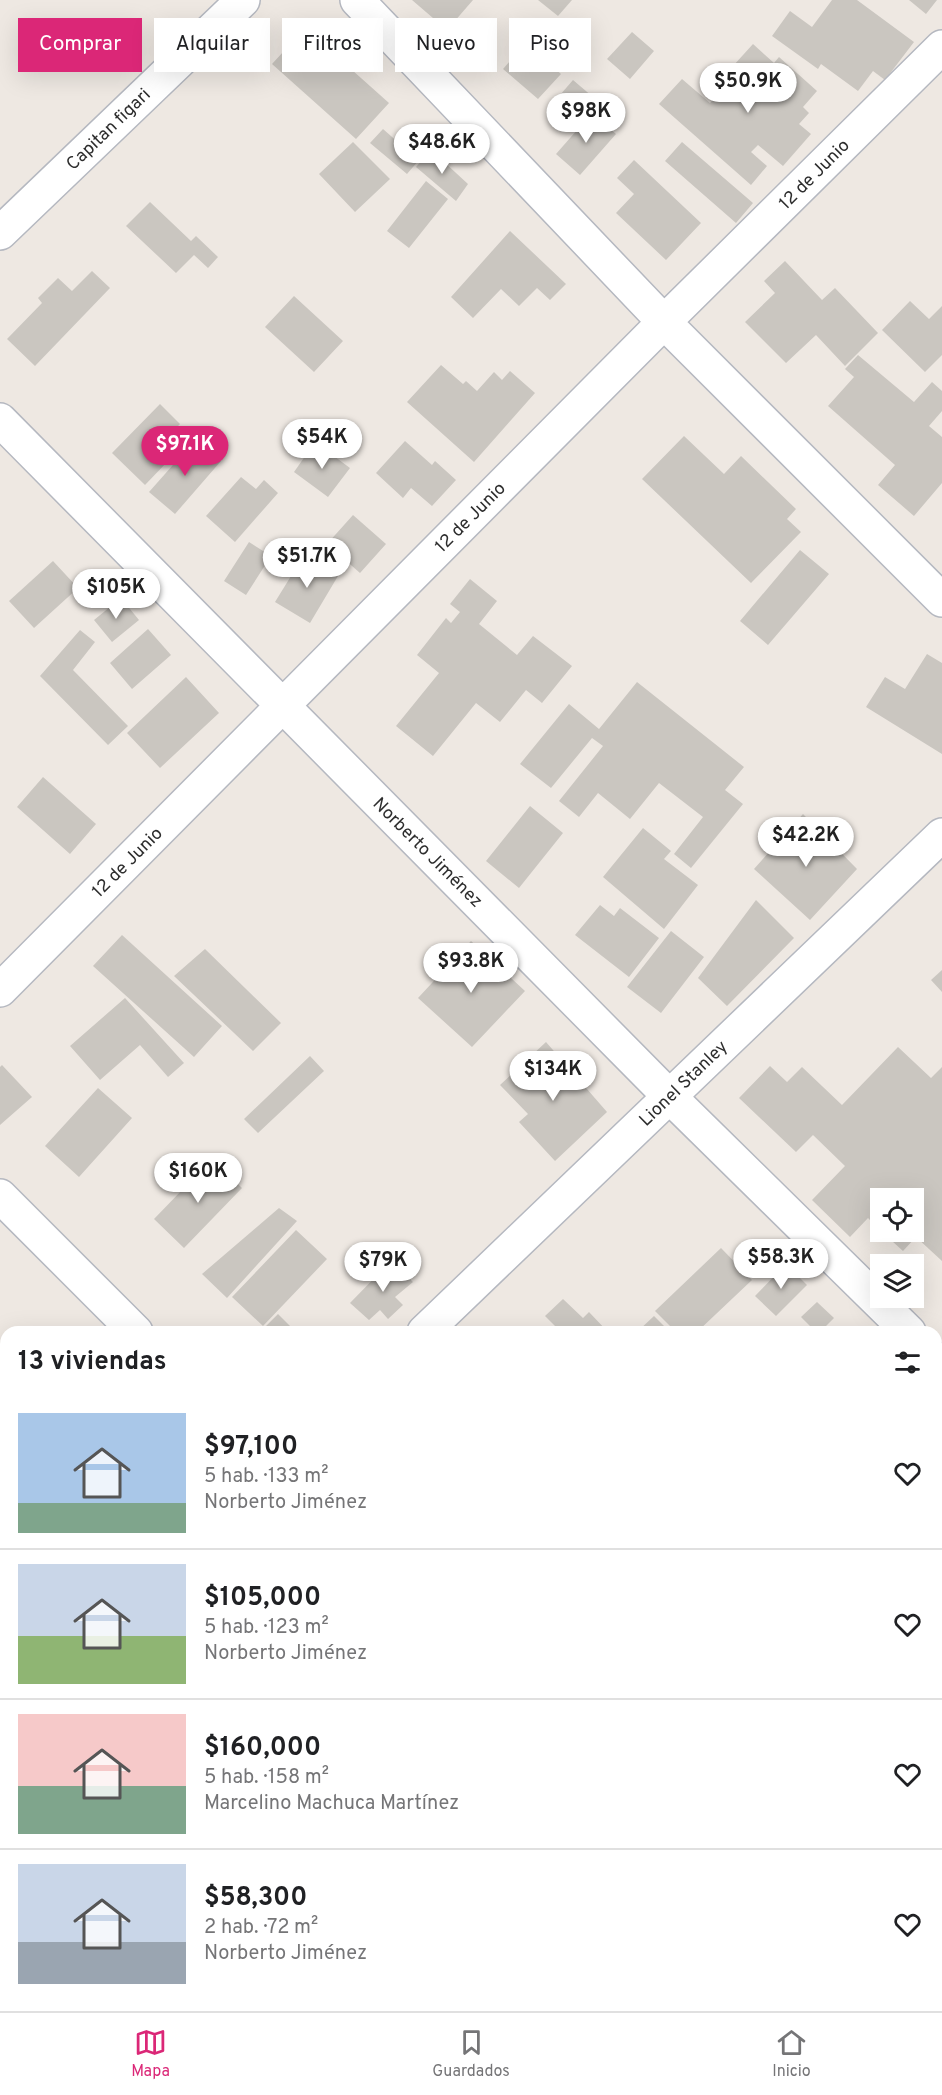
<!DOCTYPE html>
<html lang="es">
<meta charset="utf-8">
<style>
:root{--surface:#fff;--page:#f6f6f6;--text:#202124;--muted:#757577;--line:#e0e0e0;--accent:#db2777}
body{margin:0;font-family:Overpass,sans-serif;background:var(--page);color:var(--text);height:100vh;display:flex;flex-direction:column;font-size:22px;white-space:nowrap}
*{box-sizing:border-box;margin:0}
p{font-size:20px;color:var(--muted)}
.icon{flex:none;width:33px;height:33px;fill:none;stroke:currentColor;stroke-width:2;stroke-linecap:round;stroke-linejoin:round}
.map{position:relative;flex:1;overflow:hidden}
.sheet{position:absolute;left:0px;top:1326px;width:942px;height:686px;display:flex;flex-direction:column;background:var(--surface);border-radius:18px 18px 0 0;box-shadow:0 6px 24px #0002}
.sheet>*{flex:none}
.guide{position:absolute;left:18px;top:18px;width:600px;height:54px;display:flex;gap:12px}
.fabs{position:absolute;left:870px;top:1188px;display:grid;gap:12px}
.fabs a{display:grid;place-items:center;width:54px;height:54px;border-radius:0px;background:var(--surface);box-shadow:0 6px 24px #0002;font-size:30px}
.price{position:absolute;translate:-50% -51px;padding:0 14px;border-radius:21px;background:#fff;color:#222;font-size:20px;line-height:39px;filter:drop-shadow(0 2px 3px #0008)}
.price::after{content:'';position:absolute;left:50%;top:36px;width:18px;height:14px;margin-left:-9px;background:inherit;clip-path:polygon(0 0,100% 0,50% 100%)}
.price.active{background:var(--accent);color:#fff}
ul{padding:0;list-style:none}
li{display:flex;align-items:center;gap:18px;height:150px;padding:0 18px}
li+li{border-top:2px solid var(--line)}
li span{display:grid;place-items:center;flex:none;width:168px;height:120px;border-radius:0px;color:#555}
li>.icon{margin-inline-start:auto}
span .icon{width:72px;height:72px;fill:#fffc;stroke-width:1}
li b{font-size:26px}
h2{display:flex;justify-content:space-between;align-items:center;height:72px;padding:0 18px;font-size:26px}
.chip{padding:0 21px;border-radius:0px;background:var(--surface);box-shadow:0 6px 24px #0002;font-size:21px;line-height:54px}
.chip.active{background:var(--accent);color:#fff}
.dock{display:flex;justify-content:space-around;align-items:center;height:84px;border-top:2px solid var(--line);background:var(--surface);font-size:16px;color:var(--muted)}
.dock a{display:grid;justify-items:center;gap:3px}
.dock .active{color:var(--accent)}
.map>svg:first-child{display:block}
</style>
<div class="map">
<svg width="942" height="2011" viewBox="0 0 942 2011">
<rect width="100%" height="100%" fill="#eee8e2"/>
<path fill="#cac6c0" d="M412,0H473L447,30Z
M538,0H572L558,16Z
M832,0H857L914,42L885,80L873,71L858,91L821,64L818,69L772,36L790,11L812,27Z
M909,0H937L926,14Z
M305,28L389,103L356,139L272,64Z
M538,29L553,43L541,56L561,74L538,99L503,69Z
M632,32L654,51L630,79L607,59Z
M753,44L774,63L779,57L817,91L803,107L809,113L799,124L811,134L783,166L758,145L751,152L767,166L751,185L659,104L682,79L710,103L733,77L750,91L755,85L733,66Z
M573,80L593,97L567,128L547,110Z
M592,113L616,134L580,175L556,154Z
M383,129L400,144L412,131L431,146L407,174L370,143Z
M353,142L390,179L355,212L319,174Z
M682,142L753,203L736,223L665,161Z
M431,150L468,184L456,201L416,167Z
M634,160L701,223L666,260L616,213L634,194L617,178Z
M426,181L448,199L409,248L387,231Z
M150,202L191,241L196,236L218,257L208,268L194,255L176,273L126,226Z
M510,231L566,284L550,300L537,288L519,306L501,289L473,318L451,297Z
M785,261L822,300L835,288L878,333L845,366L816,335L786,363L745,322L775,293L764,281Z
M92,271L110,288L35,366L7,339L42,303L38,298L58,278L72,291Z
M294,296L343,341L314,372L265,327Z
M910,301L929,319L942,306V355L925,372L882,330Z
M858,355L914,402L932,382L942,391V411L929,426L942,437V483L914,516L878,485L895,465L828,406L854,377L845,369Z
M441,365L463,384L466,381L477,391L494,372L502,380L510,371L535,393L474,462L407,402Z
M160,404L180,424L157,448L169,460L145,485L112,453Z
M684,436L724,474L741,456L796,509L787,519L801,532L751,583L642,479Z
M196,439L221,461L175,514L149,492Z
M405,441L432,465L435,461L456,480L432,506L411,488L403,498L376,473Z
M315,442L350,468L328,497L294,472Z
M241,477L256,489L264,480L278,493L235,542L206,516Z
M353,515L386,544L360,573L327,544Z
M249,542L271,556L246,595L224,581Z
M800,550L829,574L768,645L740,621Z
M304,555L338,576L310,623L275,602Z
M53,561L78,588L34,628L9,601Z
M470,579L497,601L479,624L517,655L533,636L572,666L542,703L526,690L500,722L476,703L433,756L396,726L439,673L417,655L446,618L451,623L460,612L450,604Z
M121,598L139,620L112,642L94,620Z
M148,629L171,655L132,689L110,663Z
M80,630L95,642L73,670L128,726L108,745L40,676Z
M927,654L942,663V754L866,707L885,677L905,689Z
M186,677L219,713L160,768L127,733Z
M637,682L744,767L725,790L743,804L691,868L674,854L703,817L659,783L630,819L598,793L579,817L559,801L603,746L592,738L551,788L520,764L569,704L599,729Z
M43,777L96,824L70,854L17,807Z
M530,806L563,833L519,888L486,861Z
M803,814L857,869L810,920L754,869Z
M643,828L671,851L664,859L698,885L664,929L603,877Z
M756,900L794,938L727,1006L698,978Z
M600,905L614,916L620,908L659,938L629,977L575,935Z
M671,931L704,957L661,1013L627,987Z
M122,935L222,1026L194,1057L93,966Z
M471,941L525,991L472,1047L418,998Z
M205,949L281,1023L253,1051L174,976Z
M942,970V992L931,980Z
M125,998L184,1063L168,1077L140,1045L100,1080L70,1046Z
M546,1042L607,1112L555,1161L519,1122L528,1114L500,1085Z
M898,1047L931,1078L942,1067V1261L916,1237L903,1251L882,1232H914V1198H880V1230L868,1218L850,1237L812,1200L845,1166L813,1135L796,1152L739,1098L770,1066L787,1082L802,1067L842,1105Z
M310,1056L324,1071L258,1133L244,1119Z
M2,1065L32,1097L0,1125V1067Z
M98,1088L132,1118L79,1177L45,1146Z
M212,1159L242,1188L184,1248L154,1219Z
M279,1208L297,1221L227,1298L202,1274Z
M296,1230L327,1259L263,1326L232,1297Z
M721,1248L752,1280L697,1332H676L655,1311Z
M391,1261L413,1282L395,1297L403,1305L388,1319L380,1310L369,1320L350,1303Z
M786,1264L807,1285L776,1316L755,1296Z
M563,1299L583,1318L589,1312L608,1332H561L545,1316Z
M817,1302L834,1318L820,1332H816L801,1317Z
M278,1314L296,1332H266L263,1329Z
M654,1316L670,1332H637Z
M0,1452L6,1456V1521L0,1517Z
M942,1672V1689L936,1683V1678Z
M936,1710L942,1716V1785L936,1779Z
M0,1861L6,1867V1916L0,1909Z
M938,1874L942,1878V1921L936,1928Z
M942,1936V1985L936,1992V1943Z
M120,2006H149L144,2011H123Z
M165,2006H223L217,2011H159Z
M237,2006H257L262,2011H230Z
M382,2006H486L480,2011H376Z
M582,2006H631L638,2011H586Z
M649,2006H757L752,2011H655Z
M886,2006H923L918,2011H881Z"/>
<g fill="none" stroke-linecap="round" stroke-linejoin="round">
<g stroke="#b5b8c0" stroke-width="36">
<path id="minor" d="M357,0L664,322L942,600
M0,233L243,0
M0,420L669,1096L909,1332
M0,990L664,322L942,47
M0,1196L136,1332
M424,1332L942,835
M936,1359L942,1365
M936,1581L942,1575
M0,1696L6,1685
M0,1971L6,1977
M36,2006L41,2011
M841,2006L847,2011
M505,2011L510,2006"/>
</g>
<use href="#minor" stroke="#fff" stroke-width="33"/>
</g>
<g text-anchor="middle" stroke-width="4.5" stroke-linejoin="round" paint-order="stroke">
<g font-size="18" fill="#2e2e2e" stroke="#fff">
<text transform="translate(108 129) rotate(-44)" y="6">Capitan figari</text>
<text transform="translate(814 174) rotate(-45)" y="6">12 de Junio</text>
<text transform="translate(470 517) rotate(-45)" y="6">12 de Junio</text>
<text transform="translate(428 852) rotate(45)" y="6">Norberto Jiménez</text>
<text transform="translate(127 862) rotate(-45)" y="6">12 de Junio</text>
<text transform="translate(683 1083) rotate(-44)" y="6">Lionel Stanley</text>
</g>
</g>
</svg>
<div class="fabs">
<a><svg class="icon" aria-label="locate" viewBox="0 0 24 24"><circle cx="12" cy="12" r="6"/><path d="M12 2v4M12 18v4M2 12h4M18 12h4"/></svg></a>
<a><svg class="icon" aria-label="layers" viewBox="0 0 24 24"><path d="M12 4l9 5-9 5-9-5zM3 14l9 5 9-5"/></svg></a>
</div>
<b class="price" style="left:748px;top:114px">$50.9K</b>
<b class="price" style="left:586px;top:144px">$98K</b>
<b class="price" style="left:442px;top:175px">$48.6K</b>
<b class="price" style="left:322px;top:470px">$54K</b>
<b class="price active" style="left:185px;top:477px">$97.1K</b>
<b class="price" style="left:307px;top:589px">$51.7K</b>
<b class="price" style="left:116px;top:620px">$105K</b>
<b class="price" style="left:806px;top:868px">$42.2K</b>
<b class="price" style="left:471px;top:994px">$93.8K</b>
<b class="price" style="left:553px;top:1102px">$134K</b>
<b class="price" style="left:198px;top:1204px">$160K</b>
<b class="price" style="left:781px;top:1290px">$58.3K</b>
<b class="price" style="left:383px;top:1293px">$79K</b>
<div class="guide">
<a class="chip active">Comprar</a>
<a class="chip">Alquilar</a>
<a class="chip">Filtros</a>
<a class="chip">Nuevo</a>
<a class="chip">Piso</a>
</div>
<section class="sheet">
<h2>13 viviendas<svg class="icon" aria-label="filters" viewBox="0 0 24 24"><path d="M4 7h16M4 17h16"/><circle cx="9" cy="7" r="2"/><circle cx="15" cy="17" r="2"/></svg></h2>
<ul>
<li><span style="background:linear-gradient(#a9c7e8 75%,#7fa58c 0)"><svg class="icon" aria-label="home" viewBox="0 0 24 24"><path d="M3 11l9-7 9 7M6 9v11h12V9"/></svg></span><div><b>$97,100</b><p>5 hab. · 133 m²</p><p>Norberto Jiménez</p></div><svg class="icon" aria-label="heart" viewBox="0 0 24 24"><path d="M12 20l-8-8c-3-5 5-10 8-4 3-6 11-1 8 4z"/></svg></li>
<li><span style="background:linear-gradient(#c9d6e8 60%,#8fb573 0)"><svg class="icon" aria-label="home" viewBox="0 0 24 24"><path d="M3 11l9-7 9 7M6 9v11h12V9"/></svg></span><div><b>$105,000</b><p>5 hab. · 123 m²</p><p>Norberto Jiménez</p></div><svg class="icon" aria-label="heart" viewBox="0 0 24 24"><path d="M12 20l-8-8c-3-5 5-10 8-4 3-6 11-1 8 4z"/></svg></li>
<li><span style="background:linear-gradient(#f6c9c9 60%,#7fa58c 0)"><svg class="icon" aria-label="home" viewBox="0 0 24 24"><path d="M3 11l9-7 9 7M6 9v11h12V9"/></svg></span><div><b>$160,000</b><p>5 hab. · 158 m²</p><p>Marcelino Machuca Martínez</p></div><svg class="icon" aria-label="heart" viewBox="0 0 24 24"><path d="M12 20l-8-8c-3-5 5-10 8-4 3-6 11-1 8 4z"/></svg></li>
<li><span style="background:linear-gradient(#c9d6e8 65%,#9aa5b1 0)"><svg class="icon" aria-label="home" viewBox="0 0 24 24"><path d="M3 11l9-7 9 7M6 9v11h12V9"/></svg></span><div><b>$58,300</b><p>2 hab. · 72 m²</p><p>Norberto Jiménez</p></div><svg class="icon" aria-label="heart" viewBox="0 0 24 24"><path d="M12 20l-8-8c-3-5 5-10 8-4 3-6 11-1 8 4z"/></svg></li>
</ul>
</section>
</div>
<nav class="dock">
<a class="active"><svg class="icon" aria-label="map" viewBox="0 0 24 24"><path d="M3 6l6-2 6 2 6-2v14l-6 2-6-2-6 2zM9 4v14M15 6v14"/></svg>Mapa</a>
<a><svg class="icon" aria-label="saved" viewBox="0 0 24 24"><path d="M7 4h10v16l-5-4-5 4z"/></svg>Guardados</a>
<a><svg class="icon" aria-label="home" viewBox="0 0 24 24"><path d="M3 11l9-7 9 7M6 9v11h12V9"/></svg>Inicio</a>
</nav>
